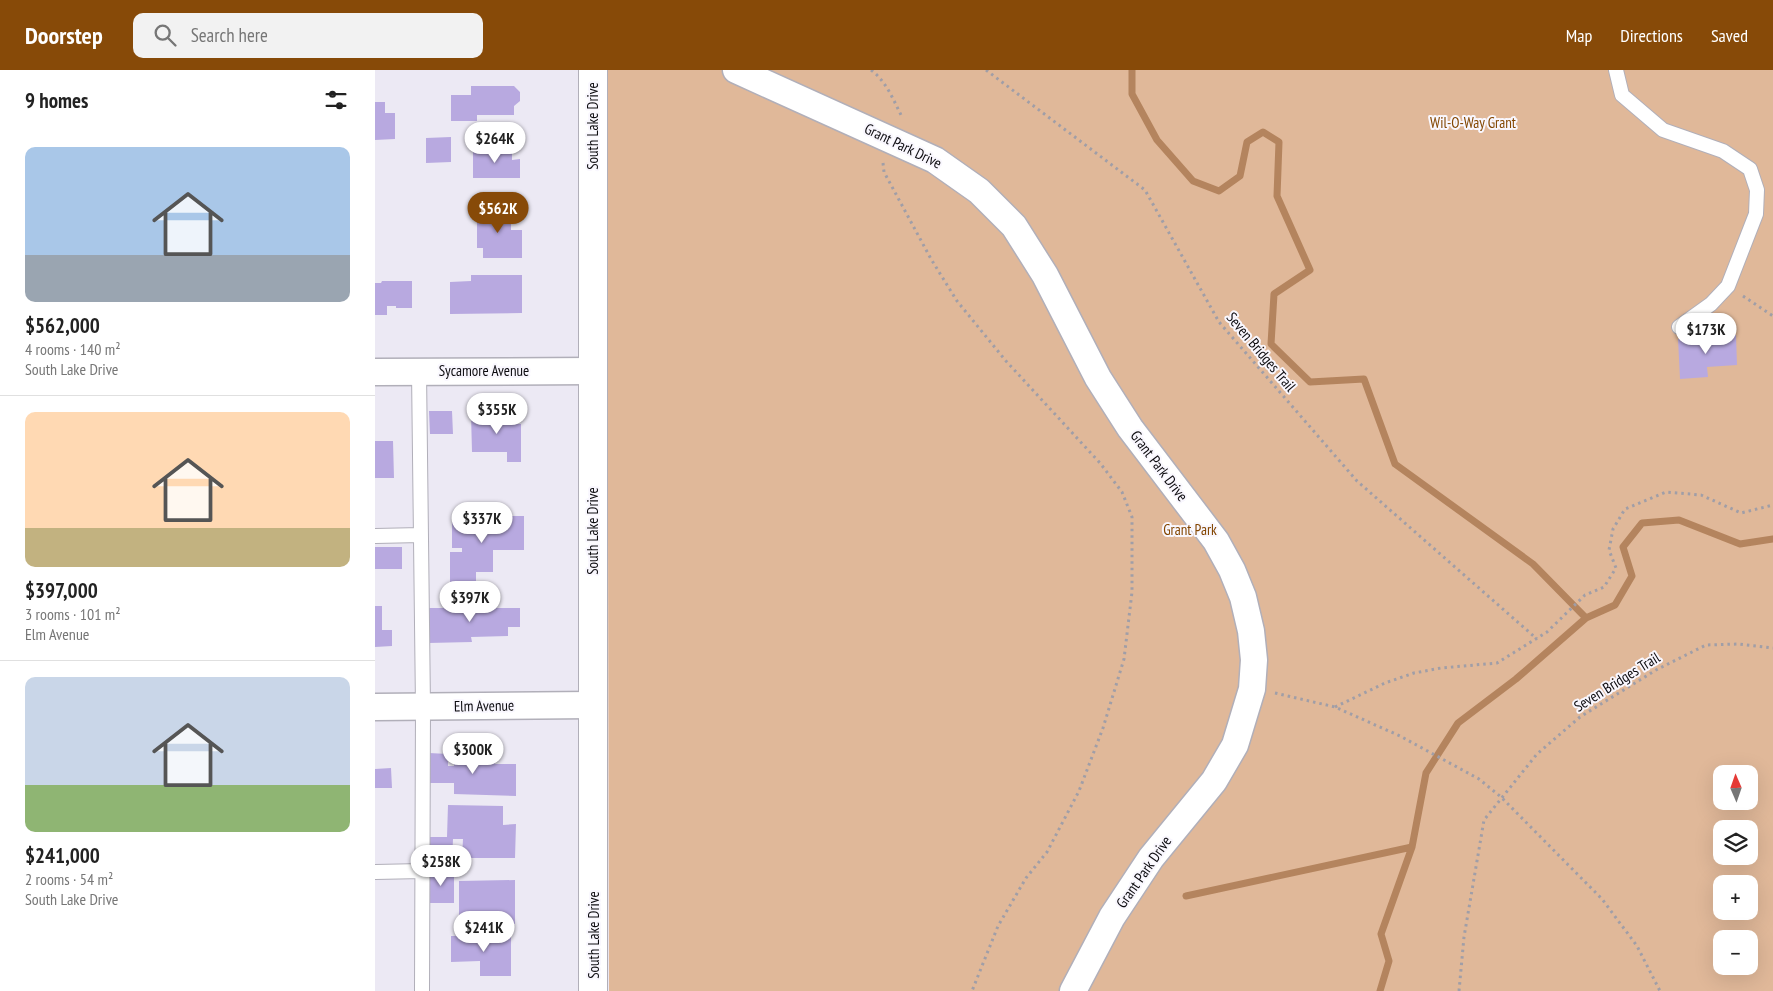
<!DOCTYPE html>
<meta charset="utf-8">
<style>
:root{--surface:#fff;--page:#f2f2f2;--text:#222;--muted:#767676;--line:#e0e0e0;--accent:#874a08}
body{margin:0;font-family:"PT Sans Narrow",sans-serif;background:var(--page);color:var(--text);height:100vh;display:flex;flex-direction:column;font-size:19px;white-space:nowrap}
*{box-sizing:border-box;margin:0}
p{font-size:16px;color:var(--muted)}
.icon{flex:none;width:28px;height:28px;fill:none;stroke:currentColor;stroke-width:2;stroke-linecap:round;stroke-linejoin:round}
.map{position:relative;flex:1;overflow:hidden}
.drawer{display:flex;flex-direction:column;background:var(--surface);width:375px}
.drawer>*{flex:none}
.needle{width:32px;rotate:358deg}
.tools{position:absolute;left:1338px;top:695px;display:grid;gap:10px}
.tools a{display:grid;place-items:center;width:45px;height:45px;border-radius:10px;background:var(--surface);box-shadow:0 5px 20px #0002;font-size:25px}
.price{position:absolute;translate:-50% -42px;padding:0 11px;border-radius:18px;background:#fff;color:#222;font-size:16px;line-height:32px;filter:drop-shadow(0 1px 2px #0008)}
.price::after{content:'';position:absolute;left:50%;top:30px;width:15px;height:11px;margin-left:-8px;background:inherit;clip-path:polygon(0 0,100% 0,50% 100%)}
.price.active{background:var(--accent);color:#fff}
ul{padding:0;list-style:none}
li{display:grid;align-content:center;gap:10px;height:265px;padding:0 25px}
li+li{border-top:1px solid var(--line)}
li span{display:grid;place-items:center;height:155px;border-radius:10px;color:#555}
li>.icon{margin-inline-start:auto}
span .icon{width:90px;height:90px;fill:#fffc;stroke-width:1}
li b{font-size:21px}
h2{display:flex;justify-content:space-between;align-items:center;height:60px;padding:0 25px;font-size:21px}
header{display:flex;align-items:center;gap:30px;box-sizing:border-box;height:70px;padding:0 25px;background:var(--accent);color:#fff}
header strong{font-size:24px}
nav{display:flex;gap:28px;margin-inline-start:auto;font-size:18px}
.search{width:350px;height:45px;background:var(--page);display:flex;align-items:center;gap:12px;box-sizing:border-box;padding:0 18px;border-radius:10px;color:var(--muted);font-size:19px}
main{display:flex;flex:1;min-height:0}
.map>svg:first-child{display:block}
</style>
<header>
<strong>Doorstep</strong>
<div class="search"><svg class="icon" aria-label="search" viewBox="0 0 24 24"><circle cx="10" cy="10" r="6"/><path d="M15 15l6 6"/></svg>Search here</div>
<nav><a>Map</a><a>Directions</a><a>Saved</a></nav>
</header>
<main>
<section class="drawer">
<h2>9 homes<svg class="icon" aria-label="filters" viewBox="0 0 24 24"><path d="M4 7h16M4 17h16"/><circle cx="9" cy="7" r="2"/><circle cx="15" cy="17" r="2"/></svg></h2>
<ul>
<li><span style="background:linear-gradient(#a9c7e8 70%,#9aa5b1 0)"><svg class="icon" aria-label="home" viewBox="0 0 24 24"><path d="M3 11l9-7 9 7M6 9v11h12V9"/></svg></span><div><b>$562,000</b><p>4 rooms · 140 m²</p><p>South Lake Drive</p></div></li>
<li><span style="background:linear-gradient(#ffd9b3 75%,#c2b280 0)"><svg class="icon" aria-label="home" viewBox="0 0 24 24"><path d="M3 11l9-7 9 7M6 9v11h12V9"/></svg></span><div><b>$397,000</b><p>3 rooms · 101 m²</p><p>Elm Avenue</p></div></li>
<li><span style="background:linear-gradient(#c9d6e8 70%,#8fb573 0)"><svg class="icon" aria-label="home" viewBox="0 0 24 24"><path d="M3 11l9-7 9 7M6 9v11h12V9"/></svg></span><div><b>$241,000</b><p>2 rooms · 54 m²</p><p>South Lake Drive</p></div></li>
</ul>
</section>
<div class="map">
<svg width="1398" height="921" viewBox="0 0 1398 921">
<rect width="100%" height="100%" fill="#ece9f4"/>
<path fill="#e0b899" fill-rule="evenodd" d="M232,0H1398V921H234ZM1346,704H1374V731H1346ZM1346,759H1374V786H1346ZM1346,814H1374V841H1346ZM1346,869H1374V896H1346Z"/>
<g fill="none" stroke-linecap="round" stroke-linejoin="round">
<path stroke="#b4845e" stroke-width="7" d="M757,0V24L782,70L818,111L844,121L865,106L872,72L888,62L904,72L902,126L935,200L899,224L896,274L935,312L989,309L1020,394L1158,494L1211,548L1240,535L1257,506L1248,477L1267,453L1304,450L1365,474L1398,469
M811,826L1037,777
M1005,921L1014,891L1006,864L1037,777L1051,703L1083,653L1141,609L1211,548"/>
</g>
<path fill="#b8a9e0" d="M96,16H139L145,22V31L139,36V45H102V51H76V25H96Z
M0,32H10V43H20V69L0,70Z
M76,67V92L51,93V68Z
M98,78H137V90L145,89V108H98Z
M102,138H136V160H147V188H108V178H102Z
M96,205H147V243L75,244V212L96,211Z
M7,211H37V238H21V236H12V245H0V213H6Z
M1361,265L1362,295L1332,297L1333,307L1305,309L1303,269Z
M54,341H77L78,364H55Z
M96,344H137V354H146V392H132V382H97Z
M0,371H18L19,408H0Z
M77,446H149V480H118V502H101V516H75V482H87V478H77Z
M0,477H27V499H0Z
M0,536H7V560H17V576L0,577Z
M53,538H145V557H133V566L96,567L97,572L53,573Z
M54,683L73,684V696H79V684L96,683V692H120V694H141V726L79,724V713H54Z
M16,698L17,718H0V699Z
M73,735L128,736V755L141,754L140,788H87L88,769H78L77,792H54L55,767H72Z
M52,802H79V833H53Z
M140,810V854H84V811Z
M76,866H136V906H105V891L76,892Z"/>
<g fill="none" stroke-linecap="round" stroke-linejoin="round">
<g stroke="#b1afb9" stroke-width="16">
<path id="lane" d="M1241,0L1247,25L1288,60L1348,81L1375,99L1382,120L1381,144L1353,216L1336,234L1304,257
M44,301L48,637L47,921
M0,466L46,465
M0,802L47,801"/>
</g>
<g stroke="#b1afb9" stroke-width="29">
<path id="street" d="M361,0L560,90L604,121L639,156L670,205L723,308L755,358L841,471L857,500L868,527L876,561L879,590L877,619L860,675L839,711L776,788L737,847L698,921
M0,302L218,301
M0,637L217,635"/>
</g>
<g stroke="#b1afb9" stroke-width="30">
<path id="secondary" d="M218,0V921"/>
</g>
<path stroke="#a09ea7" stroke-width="3" stroke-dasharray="2.5 4" stroke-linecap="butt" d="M496,0C511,11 518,29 526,45L525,48
M611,0L770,120L844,252L982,411L1162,569
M508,93L509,102L556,189L582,231L631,291L725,393L747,422L757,447V522L749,589L728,658L704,721L672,782L651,808L623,856L597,921
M1368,226L1398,246
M900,623L960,637L1025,666L1104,709L1126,727L1227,829L1262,876L1285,921
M960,637L1010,613L1039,603L1066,598L1122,593L1172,562L1210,525L1229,517L1241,498L1234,480L1238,459L1250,439L1291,422L1326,425L1366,443L1398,435
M1084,921L1089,867L1109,750L1162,684L1205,647L1281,600L1331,575L1363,574L1398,578"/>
<use href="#lane" stroke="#fff" stroke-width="14"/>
<use href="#street" stroke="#fff" stroke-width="26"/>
<use href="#secondary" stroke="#fff" stroke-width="28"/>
</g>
<g text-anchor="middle" stroke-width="4" stroke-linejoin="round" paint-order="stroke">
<g font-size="15" fill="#834600" stroke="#f9f7fe">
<text x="1098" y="58">Wil-O-Way Grant</text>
<text x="815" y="465">Grant Park</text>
</g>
<g font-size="15" fill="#0c0b0f" stroke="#f9f7fe">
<text transform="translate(218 56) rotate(-90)" y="5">South Lake Drive</text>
<text transform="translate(528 76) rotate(26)" y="5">Grant Park Drive</text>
<text transform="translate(886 282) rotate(50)" y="5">Seven Bridges Trail</text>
<text x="109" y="306">Sycamore Avenue</text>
<text transform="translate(784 396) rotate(53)" y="5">Grant Park Drive</text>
<text transform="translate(218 461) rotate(-90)" y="5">South Lake Drive</text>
<text transform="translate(1242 612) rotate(-32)" y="5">Seven Bridges Trail</text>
<text transform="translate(109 636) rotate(-1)" y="5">Elm Avenue</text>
<text transform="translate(769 802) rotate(-55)" y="5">Grant Park Drive</text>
<text transform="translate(219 865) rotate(-90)" y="5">South Lake Drive</text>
</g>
</g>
</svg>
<div class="tools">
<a><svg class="needle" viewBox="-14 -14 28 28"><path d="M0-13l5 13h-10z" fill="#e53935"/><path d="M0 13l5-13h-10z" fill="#767676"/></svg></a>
<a><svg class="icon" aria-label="layers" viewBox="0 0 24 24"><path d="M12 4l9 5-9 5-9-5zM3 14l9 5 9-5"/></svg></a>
<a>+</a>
<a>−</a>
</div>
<b class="price" style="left:120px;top:94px">$264K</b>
<b class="price active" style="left:123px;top:164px">$562K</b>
<b class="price" style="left:1331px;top:285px">$173K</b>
<b class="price" style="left:122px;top:365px">$355K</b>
<b class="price" style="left:107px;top:474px">$337K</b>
<b class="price" style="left:95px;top:553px">$397K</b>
<b class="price" style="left:98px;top:705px">$300K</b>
<b class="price" style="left:66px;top:817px">$258K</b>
<b class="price" style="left:109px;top:883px">$241K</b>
</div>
</main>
